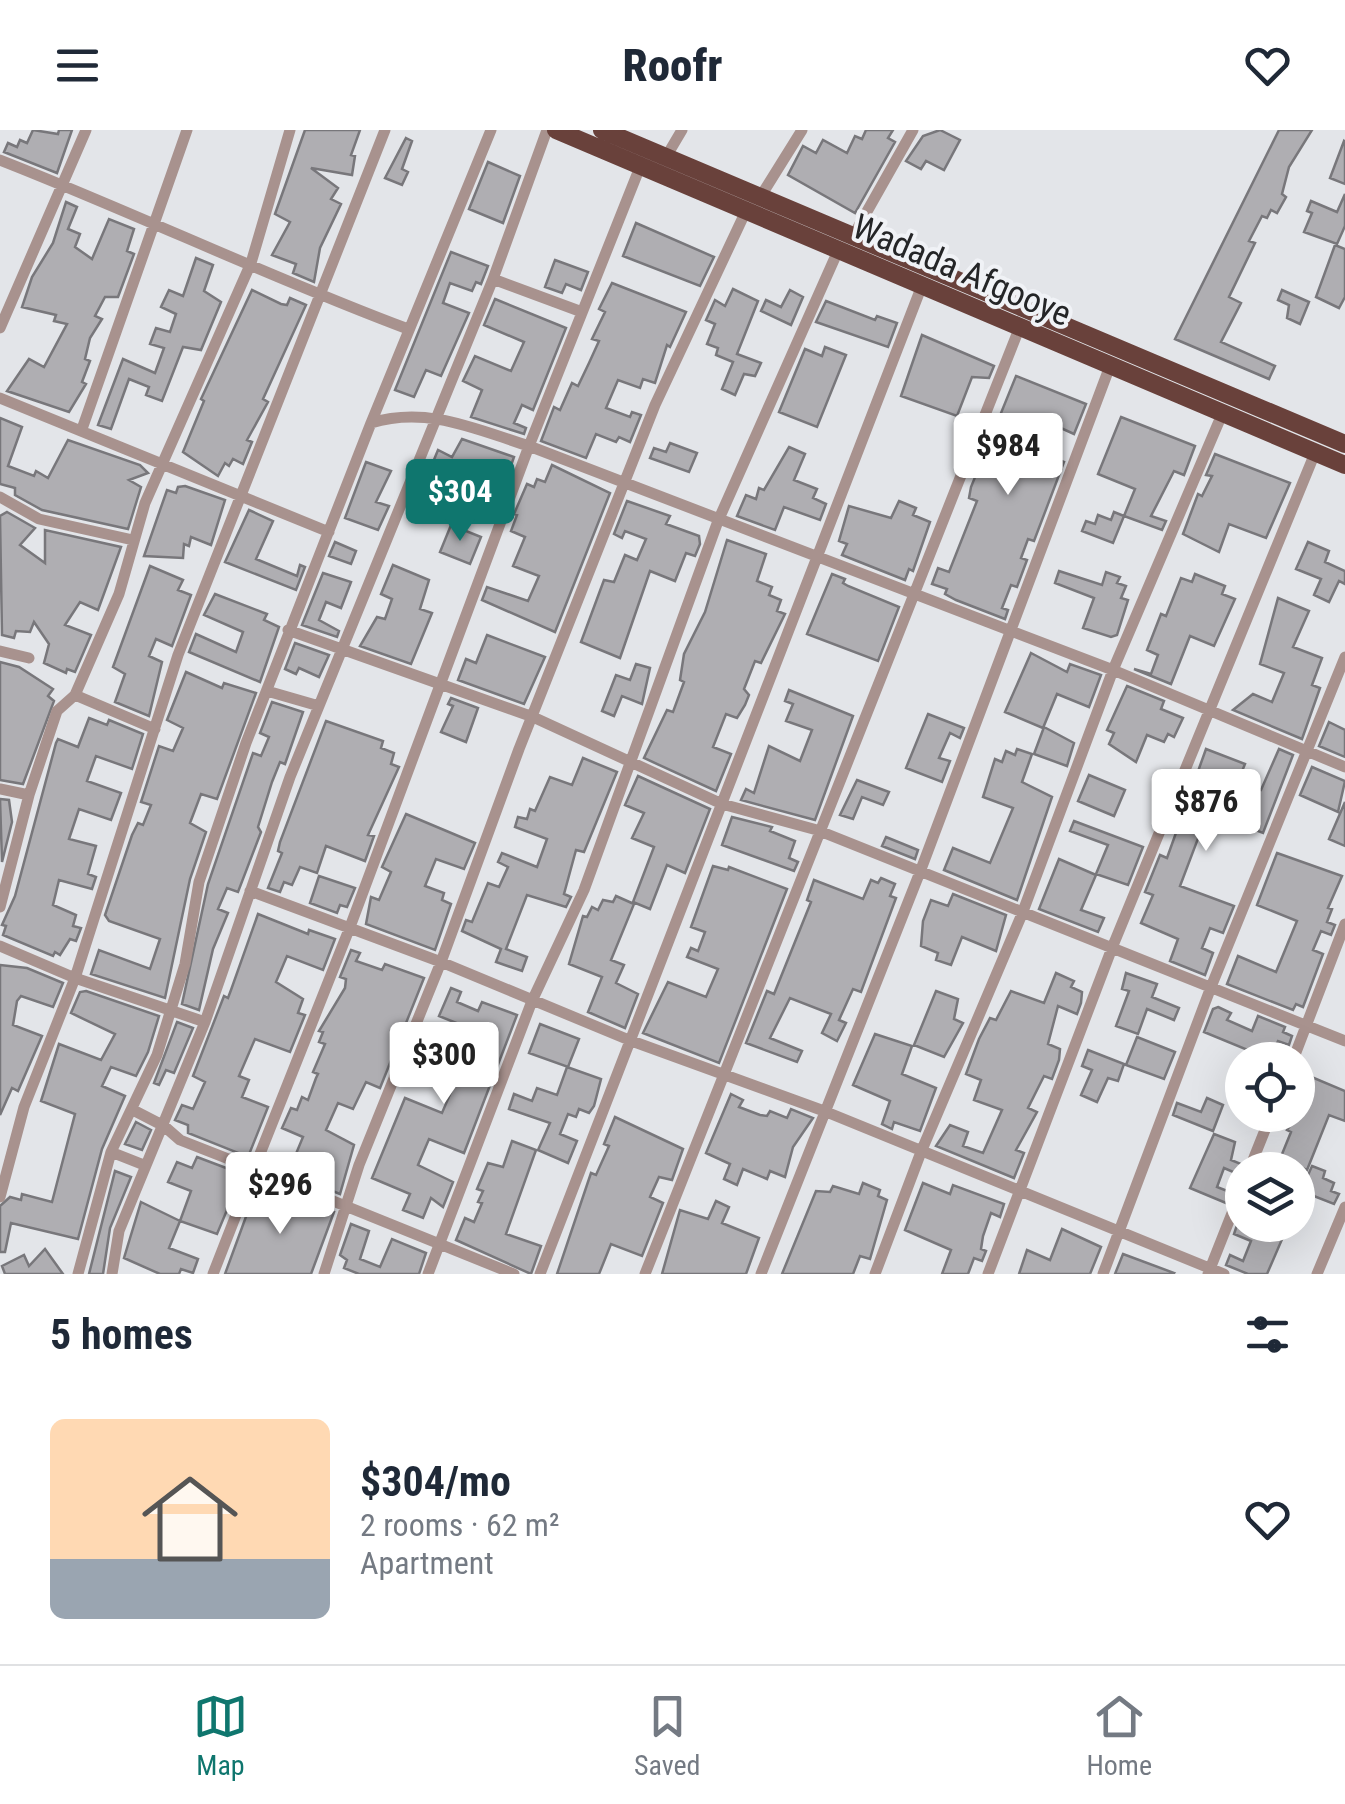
<!DOCTYPE html>
<meta charset="utf-8">
<style>
:root{--surface:#fff;--page:#f6f6f7;--text:#1f2937;--muted:#747a83;--line:#e0e1e3;--accent:#0f766e}
body{margin:0;font-family:"Roboto Condensed",sans-serif;background:var(--page);color:var(--text);height:100vh;display:flex;flex-direction:column;font-size:38px;white-space:nowrap}
*{box-sizing:border-box;margin:0}
p{font-size:32px;color:var(--muted)}
.icon{flex:none;width:55px;height:55px;fill:none;stroke:currentColor;stroke-width:2;stroke-linecap:round;stroke-linejoin:round}
.map{position:relative;height:1144px;overflow:hidden}
.sheet{display:flex;flex-direction:column;background:var(--surface);flex:1}
.sheet>*{flex:none}
.tools{position:absolute;left:1225px;top:912px;display:grid;gap:20px}
.tools a{display:grid;place-items:center;width:90px;height:90px;border-radius:50%;background:var(--surface);box-shadow:0 10px 40px #0002;font-size:50px}
.price{position:absolute;translate:-50% -85px;padding:0 22px;border-radius:10px;background:#fff;color:#222;font-size:32px;line-height:65px;filter:drop-shadow(0 2px 5px #0008)}
.price::after{content:'';position:absolute;left:50%;top:60px;width:30px;height:22px;margin-left:-15px;background:inherit;clip-path:polygon(0 0,100% 0,50% 100%)}
.price.active{background:var(--accent);color:#fff}
ul{padding:0;list-style:none}
li{display:flex;align-items:center;gap:30px;height:250px;padding:0 50px}
li+li{border-top:2px solid var(--line)}
li span{display:grid;place-items:center;flex:none;width:280px;height:200px;border-radius:15px;color:#555}
li>.icon{margin-inline-start:auto}
span .icon{width:120px;height:120px;fill:#fffc;stroke-width:1}
li b{font-size:42px}
h2{display:flex;justify-content:space-between;align-items:center;height:120px;padding:0 50px;font-size:42px}
header{display:flex;justify-content:space-between;align-items:center;height:130px;padding:0 50px;background:var(--surface);font-size:45px;font-weight:800}
.dock{display:flex;justify-content:space-around;align-items:center;height:140px;border-top:2px solid var(--line);background:var(--surface);font-size:28px;color:var(--muted)}
.dock a{display:grid;justify-items:center;gap:5px}
.dock .active{color:var(--accent)}
.map>svg:first-child{display:block}
</style>
<header><svg class="icon" aria-label="menu" viewBox="0 0 24 24"><path d="M4 6h16M4 12h16M4 18h16"/></svg>Roofr<svg class="icon" aria-label="heart" viewBox="0 0 24 24"><path d="M12 20l-8-8c-3-5 5-10 8-4 3-6 11-1 8 4z"/></svg></header>
<div class="map">
<svg width="1345" height="1144" viewBox="0 0 1345 1144">
<rect width="100%" height="100%" fill="#e3e5e9"/>
<path fill="#afaeb2" stroke="#78777b" stroke-width="2.5" d="M33,0L58,4L59,0H72L57,43L4,22L8,13L17,17L20,10L27,13Z
M305,0H360L351,25L355,26L352,45L311,38L338,58L331,69L341,74L320,118L314,152L293,143L296,134L272,125L290,92L275,84Z
M866,0H893L888,8L895,12L855,83L788,45L803,16L816,23L823,10L847,23L855,6L862,9Z
M940,0L960,10L944,40L926,31L921,39L906,31L923,6Z
M1279,0H1312L1289,37L1282,64L1286,67L1277,83L1271,80L1267,88L1262,86L1249,111L1255,113L1229,167L1241,173L1221,212L1275,236L1269,249L1175,209Z
M406,8L412,11L402,39L408,42L402,55L385,48Z
M1344,11L1345,12V54L1330,48Z
M488,32L520,46L503,93L469,79Z
M1345,64V96L1337,114L1304,102L1312,83L1307,81L1311,71L1337,82Z
M66,72L77,77L68,99L80,104L75,117L92,129L109,89L134,99L127,121L134,124L118,167H105L95,186L102,189L90,208L85,229L90,231L82,252L86,254L69,282L7,261L29,229L44,237L67,194L54,191L56,185L22,177L32,147L53,113Z
M636,93L714,127L700,156L623,126Z
M1335,115L1345,119V167L1339,178L1316,167Z
M451,122L488,136L481,154L476,152L472,161L450,153L443,173L469,183L441,246L426,240L414,267L395,260Z
M196,128L213,135L204,161L221,172L201,220L183,217L162,271L146,265L149,257L129,249L111,299L98,295L123,229L155,243L164,218L150,214L156,198L170,202L176,184L161,177L169,160L183,166Z
M555,130L588,142L581,160L566,154L562,163L545,157Z
M612,153L686,182L670,217L667,215L655,253L643,249L640,258L618,250L606,278L630,287L632,282L641,285L630,312L619,307L616,312L596,304L586,328L541,311L554,277L560,280L572,253L578,256L589,233L599,211L592,209L605,182L599,179Z
M733,159L758,171L737,224L761,233L755,246L744,244L735,265L722,259L733,232L716,225L718,218L707,214L715,194L706,190L715,170L725,176Z
M252,160L281,174L287,175L290,168L306,175L263,269L268,272L247,310L252,312L243,334L233,329L229,336L225,333L218,346L183,322L204,271L201,269Z
M790,160L803,167L791,195L761,181L766,170L781,177Z
M1282,160L1309,172L1300,194L1287,188L1289,175L1278,170Z
M495,169L566,198L533,280L522,275L514,293L526,298L524,304L471,287L482,260L463,251L475,226L511,241L524,212L484,195Z
M826,171L875,190L877,186L897,193L888,217L816,192Z
M922,205L994,236L989,248L972,247L957,286L901,266Z
M825,217L846,225L817,297L779,282L805,219L822,226Z
M1016,246L1086,274L1074,304L1041,289L1030,318L1064,332L1034,411L1028,409L1021,428L1027,430L1017,457L1011,455L1002,478L1008,480L1005,489L956,470L945,464L947,459L932,454L938,438L949,442L977,371L969,368L971,357Z
M1121,287L1195,316L1184,345L1174,341L1151,386L1166,391L1162,400L1124,386L1135,359L1098,344Z
M0,288L22,297L8,336L34,346L36,341L48,348L68,310L140,335L148,343L129,350L141,357L128,399L42,380L15,365V358L0,354Z
M462,309L514,327L495,381L424,354L438,320L452,327Z
M670,313L697,323L689,342L650,328L654,318L666,322Z
M789,317L805,324L794,350L817,359L813,368L826,374L820,390L784,377L775,400L737,386L746,365L756,369L759,358L764,360Z
M1215,324L1290,353L1266,408L1229,394L1219,422L1183,404L1198,364L1202,366L1212,346L1206,345Z
M366,332L391,341L376,372L389,376L378,400L345,388Z
M552,335L610,363L555,502L482,470L487,457L528,471L539,446L513,436L525,407L511,401L517,385L514,384L527,354L534,357L537,349L545,352Z
M185,356L225,370L211,415L191,407L189,416L184,414L183,428L144,426L167,360L176,363L178,357Z
M627,371L670,386L666,394L699,406L700,414L695,426L686,423L675,451L650,441L620,528L581,512L604,450L614,452L625,425L637,430L646,409L625,401L622,408L614,404Z
M899,371L916,378L913,385L930,392L913,441L909,439L905,450L842,425L847,414L839,411L849,376L891,388Z
M249,380L273,391L256,429L297,446L300,435L305,437L296,460L225,432Z
M7,382L35,398L20,415L45,433V400L121,417L98,480L80,472L65,495L91,505L75,542L67,539L66,543L44,533L49,514L34,492L30,502L16,501L14,508L2,505L0,386Z
M1114,382L1124,386L1113,413L1082,401L1086,391L1095,394L1098,385L1111,390Z
M451,395L481,407L470,434L440,422Z
M727,410L766,424L757,451L772,457L769,465L781,470L777,481L785,484L761,533L755,531L744,559L749,565L745,575L737,588L726,584L713,617L731,624L716,661L644,628L667,580L673,582L684,552L680,550L684,524L705,482Z
M335,412L356,421L351,434L329,426Z
M1308,412L1329,421L1325,432L1345,441V454L1339,451L1329,472L1314,465L1321,449L1296,439Z
M393,435L429,450L420,479L432,483L411,534L360,516L377,487L385,489L392,469L381,464Z
M150,436L183,450L178,460L191,465L172,516L156,509L149,526L162,532L149,586L115,572L125,544L113,537Z
M1059,441L1102,455L1106,442L1120,447L1117,453L1126,456L1121,468L1128,470L1117,505L1111,507L1083,498L1094,468L1055,453Z
M323,443L351,452L341,478L326,472L319,490L339,501L337,507L302,495Z
M832,444L845,449L843,453L848,456L899,477L878,531L807,504Z
M1195,444L1225,456L1222,464L1235,469L1214,516L1190,506L1171,554L1134,539L1151,544L1158,525L1147,520L1161,484L1166,486L1181,448L1192,452Z
M215,464L267,484L264,490L279,497L260,552L189,522L196,504L236,522L243,502L204,485Z
M1278,468L1309,481L1293,517L1322,528L1312,555L1320,558L1302,609L1233,580L1253,564L1272,572L1284,543L1260,534Z
M487,505L545,527L524,574L458,550L466,529L476,533Z
M295,513L329,525L319,547L299,538L296,544L285,539Z
M1031,523L1067,542L1070,534L1101,545L1089,577L1057,564L1043,598L1005,582Z
M0,532L19,537L53,559L48,566L54,571L23,654L0,650Z
M636,534L650,538L642,574L622,566L614,586L602,581L616,545L630,550Z
M186,542L222,558L224,553L256,563L217,669L201,664L190,693L206,702L190,749L165,868L91,844L99,820L150,839L160,809L109,791L105,785L132,705L138,693L143,695L151,675L141,672L159,616L173,621L183,598L167,590Z
M1127,556L1164,571L1161,579L1183,588L1174,607L1168,604L1164,612L1147,605L1136,632L1109,614L1114,603L1107,600Z
M789,560L853,586L815,690L741,670L746,659L754,663L769,616L800,631L812,600L786,591L793,574L785,571Z
M451,568L478,578L466,612L441,602L453,576L448,574Z
M272,572L303,582L285,634L280,632L272,652L258,697L261,702L238,762L227,758L218,779L228,783L213,819L199,880L182,874L208,754L253,623L261,626L269,607L260,603Z
M928,584L964,598L960,608L950,603L939,628L950,631L942,652L906,638Z
M89,588L107,595L109,590L143,604L132,639L96,626L87,651L121,663L111,690L79,679L69,709L96,716L88,744L96,747L92,759L59,750L53,775L76,785L73,796L81,798L76,811L70,809L60,825L55,822L53,826L3,805L6,796L2,795L15,766L56,613L58,609L78,617Z
M326,591L383,611L381,618L394,623L391,634L399,637L368,705L374,706L365,731L326,716L317,743L300,737L292,755L284,752L280,762L268,758L282,723L278,721L280,712Z
M1329,592L1345,600V627L1319,616Z
M1044,597L1074,613L1067,636L1034,624Z
M1017,619L1032,624L1022,652L1052,667L1017,770L944,740L953,718L990,733L1013,678L983,667L995,629L1002,632L1006,621L1015,625Z
M1206,619L1245,634L1238,651L1261,660L1279,619L1293,625L1263,703L1208,682L1180,756L1234,776L1223,803L1210,798L1202,818L1213,823L1205,845L1170,831L1178,809L1141,793L1153,765L1145,762L1160,725L1167,728Z
M583,628L617,642L584,722L576,720L564,764L571,767L566,777L527,765L506,819L527,827L522,841L496,832L501,819L462,801L466,790L472,792L488,753L499,757L508,737L498,732L502,723L537,737L547,709L515,697L518,687L527,689L530,679L535,681L550,647L572,655Z
M1312,637L1345,651L1338,682L1300,665Z
M1089,645L1125,660L1114,686L1078,671Z
M638,646L710,679L685,743L667,735L650,779L633,772L654,717L632,708L644,683L625,675Z
M857,650L889,662L883,675L862,667L853,689L840,685Z
M0,669L9,670L12,692L2,732Z
M1345,672V716L1329,709Z
M406,684L475,713L464,739L436,729L425,756L444,763L442,770L451,774L435,820L366,794L371,767L379,770L391,742L382,737Z
M732,687L772,697L770,701L795,711L789,728L798,732L794,741L722,715Z
M1074,691L1143,717L1128,755L1096,744L1108,715L1070,701Z
M886,707L918,720L915,729L882,716Z
M1277,723L1342,746L1328,778L1332,779L1327,792L1335,795L1331,805L1321,801L1313,820L1323,824L1303,877L1296,874L1293,880L1227,854L1238,826L1276,842L1297,791L1257,775Z
M1059,729L1096,745L1081,780L1104,788L1098,802L1039,779Z
M713,736L728,740L729,737L787,759L719,933L643,903L668,852L706,867L718,839L687,827L691,818L698,821L705,802L691,797Z
M319,746L355,758L347,777L340,775L337,783L310,773Z
M881,748L895,754L890,766L896,768L861,862L853,859L839,890L846,893L837,911L822,903L831,884L790,868L770,908L802,921L797,932L746,913L767,861L774,864L811,772L807,770L814,750L863,769L871,750L878,753Z
M953,764L1006,785L996,821L962,807L951,835L936,830L938,823L921,816L923,791L931,770L948,776Z
M616,766L634,774L611,830L624,835L616,853L638,864L625,898L588,882L602,847L569,834L583,786L587,787L592,777L598,780L603,770L613,772Z
M258,784L308,804L309,800L335,809L323,840L287,826L276,852L303,869L298,883L305,885L290,922L255,909L239,946L249,950L242,967L268,977L248,1027L188,1003V995L175,990L182,975L193,979L205,952L193,946L224,866L228,868L231,860Z
M351,820L360,823L356,831L382,840L385,834L424,848L380,958L366,952L353,979L338,973L326,1000L354,1015L340,1064L288,1043L303,1007L282,998L291,978L297,980L302,967L308,970L316,948L318,944L313,942L325,914L319,912L323,902L319,901L345,858L346,849L340,847Z
M0,835L27,838L63,853L53,877L21,866L17,871L13,895L42,906L18,961L12,958L0,985Z
M1056,843L1074,851L1071,857L1082,862L1081,873L1077,884L1058,876L1048,914L1060,919L1059,930L1052,949L1044,946L1028,978L1037,982L1016,1020L1024,1023L1014,1048L936,1016L950,995L968,1002L963,1016L983,1023L1002,980L974,970L981,950L966,944L979,909L990,888L996,890L1011,861L1044,873Z
M1126,843L1157,854L1152,867L1179,878L1174,890L1147,879L1138,904L1116,896L1129,861L1122,859Z
M451,858L461,862L457,872L478,881L482,872L517,885L464,1023L429,1009L418,1035L453,1052L443,1077L431,1068L423,1088L403,1080L410,1064L372,1048L405,968L442,983L454,955L414,940L419,927L427,931L434,915L482,933L494,908L439,886Z
M86,861L159,886L148,922L136,946L111,937L102,956L125,966L102,1019L78,1109L11,1093L5,1122H0V1076L10,1067L21,1070L22,1064L52,1072L75,984L41,971L59,914L101,930L115,904L71,883L80,862Z
M936,861L958,869L954,889L963,893L944,927L914,915Z
M1218,877L1231,883L1227,890L1252,901L1258,886L1285,897L1283,902L1292,906L1289,915L1278,911L1274,920L1266,917L1262,926L1204,902L1213,879Z
M177,892L193,898L174,943L166,940L159,955L154,953Z
M540,894L579,909L568,937L529,923Z
M875,904L912,916L902,944L936,958L920,1001L894,992L892,999L882,994L890,971L853,955Z
M1137,907L1175,922L1164,949L1126,935Z
M1088,920L1124,934L1118,951L1108,948L1097,972L1081,965L1092,940L1082,936Z
M567,937L601,949L594,976L589,983L579,979L576,987L568,984L560,1004L577,1011L568,1033L538,1020L550,993L509,979L514,964L532,971L537,958L557,965Z
M1302,943L1345,961V991L1329,985L1307,1040L1280,1029L1291,1002L1287,1000L1298,985V951Z
M731,964L743,970L739,977L760,985L767,986L770,981L787,988L791,979L813,988L793,1017L785,1047L770,1041L767,1049L743,1039L737,1055L724,1049L730,1034L706,1023Z
M1207,968L1223,975L1213,1001L1173,985L1177,973L1201,982Z
M615,987L683,1019L672,1050L659,1047L650,1067L663,1073L642,1126L611,1114L599,1144H557L591,1043L596,1045L609,1016L604,1014Z
M136,992L151,1000L142,1020L125,1014Z
M1214,1004L1235,1012L1231,1030L1241,1034L1240,1045L1224,1038L1217,1057L1230,1062L1226,1073L1190,1058Z
M512,1011L536,1020L506,1104L541,1116L531,1144L456,1110L465,1088L474,1092L482,1073L478,1072L483,1061L477,1059L488,1033L503,1037Z
M197,1027L242,1044L217,1104L180,1091L191,1061L168,1052L177,1032L192,1038Z
M1312,1036L1325,1041L1323,1048L1334,1053L1331,1061L1339,1064L1334,1074L1301,1061Z
M115,1041L131,1047L110,1098L103,1144H89Z
M863,1053L880,1060L878,1066L887,1070L870,1129L860,1126L853,1144H782L816,1061L830,1062L833,1056L859,1064Z
M923,1053L950,1064L953,1055L1004,1074L1000,1087L991,1083L983,1106L981,1119L986,1121L982,1131L974,1128L968,1144H942L951,1120L905,1100Z
M261,1058L334,1082L311,1144H225L251,1073L256,1074Z
M716,1071L729,1077L722,1093L759,1108L746,1144H662L680,1080L708,1089Z
M141,1072L180,1091L169,1118L198,1129L193,1143L181,1139L179,1144H160L124,1128Z
M351,1094L369,1101L360,1129L380,1137L392,1109L426,1123L419,1144H359L344,1138L347,1130L340,1125Z
M1237,1095H1274L1286,1100L1267,1144H1248L1226,1135L1230,1125L1243,1131L1251,1111L1234,1104Z
M1062,1099L1101,1117L1090,1144H1019L1027,1120L1050,1130Z
M45,1119L63,1144H5L2,1136L24,1125L29,1136Z
M1123,1124L1174,1143L1173,1144H1115Z"/>
<g fill="none" stroke-linecap="round" stroke-linejoin="round">
<path stroke="#a8928e" stroke-width="11" d="M666,27L682,0
M0,30C138,84 271,148 408,199
M759,69L802,0
M852,108L913,0
M493,149L582,182
M0,198L86,0
M0,268L329,402
M371,293L491,0
M82,299L187,0
M0,367L39,389L133,410
M288,500L533,587L722,674L817,700L1345,911
M0,521L29,528
M267,561L319,576
M155,599L75,565L119,464L145,373L251,133L290,0
M0,659L29,665L57,581L75,565
M250,761L441,832L629,910L824,981L1224,1144
M0,777L29,665
M0,816L75,848L178,525L385,0
M205,892L290,647L493,149L547,0
M1293,930L1345,794
M133,980L164,996L180,1010L254,1039L350,797L529,316L640,37
M111,1022L144,1035
M1249,1040L1271,985
M0,1067L24,977L75,848L205,892L119,1101L112,1144
M78,1144L111,1022L157,925L185,834L199,752L246,613L371,293C427,276 475,299 529,316L1113,540L1345,637
M213,1144L254,1039L514,1144
M324,1144L359,1035L441,832L519,619L655,275L745,83
M428,1144L532,871L584,760L718,391L837,123
M540,1144L921,158
M645,1144L1019,199
M761,1144L920,742L1110,236
M875,1144L921,1022L1022,784L1113,540L1223,282
M988,1144L1112,818L1315,323
M1103,1144L1211,857L1345,527
M1208,1144L1242,1058
M1317,1144L1345,1077"/>
<path stroke="#69413b" stroke-width="18" d="M556,0L1345,335
M602,0L1345,314"/>
</g>
<g text-anchor="middle" stroke-width="8" stroke-linejoin="round" paint-order="stroke">
<g font-size="35" fill="#242527" stroke="#f0f2f6">
<text transform="translate(962 140) rotate(23)" y="12">Wadada Afgooye</text>
</g>
</g>
</svg>
<div class="tools">
<a><svg class="icon" aria-label="locate" viewBox="0 0 24 24"><circle cx="12" cy="12" r="6"/><path d="M12 2v4M12 18v4M2 12h4M18 12h4"/></svg></a>
<a><svg class="icon" aria-label="layers" viewBox="0 0 24 24"><path d="M12 4l9 5-9 5-9-5zM3 14l9 5 9-5"/></svg></a>
</div>
<b class="price" style="left:1008px;top:368px">$984</b>
<b class="price active" style="left:460px;top:414px">$304</b>
<b class="price" style="left:1206px;top:724px">$876</b>
<b class="price" style="left:444px;top:977px">$300</b>
<b class="price" style="left:280px;top:1107px">$296</b>
</div>
<section class="sheet">
<h2>5 homes<svg class="icon" aria-label="filters" viewBox="0 0 24 24"><path d="M4 7h16M4 17h16"/><circle cx="9" cy="7" r="2"/><circle cx="15" cy="17" r="2"/></svg></h2>
<ul>
<li><span style="background:linear-gradient(#ffd9b3 70%,#9aa5b1 0)"><svg class="icon" aria-label="home" viewBox="0 0 24 24"><path d="M3 11l9-7 9 7M6 9v11h12V9"/></svg></span><div><b>$304/mo</b><p>2 rooms · 62 m²</p><p>Apartment</p></div><svg class="icon" aria-label="heart" viewBox="0 0 24 24"><path d="M12 20l-8-8c-3-5 5-10 8-4 3-6 11-1 8 4z"/></svg></li>
</ul>
</section>
<nav class="dock">
<a class="active"><svg class="icon" aria-label="map" viewBox="0 0 24 24"><path d="M3 6l6-2 6 2 6-2v14l-6 2-6-2-6 2zM9 4v14M15 6v14"/></svg>Map</a>
<a><svg class="icon" aria-label="saved" viewBox="0 0 24 24"><path d="M7 4h10v16l-5-4-5 4z"/></svg>Saved</a>
<a><svg class="icon" aria-label="home" viewBox="0 0 24 24"><path d="M3 11l9-7 9 7M6 9v11h12V9"/></svg>Home</a>
</nav>
